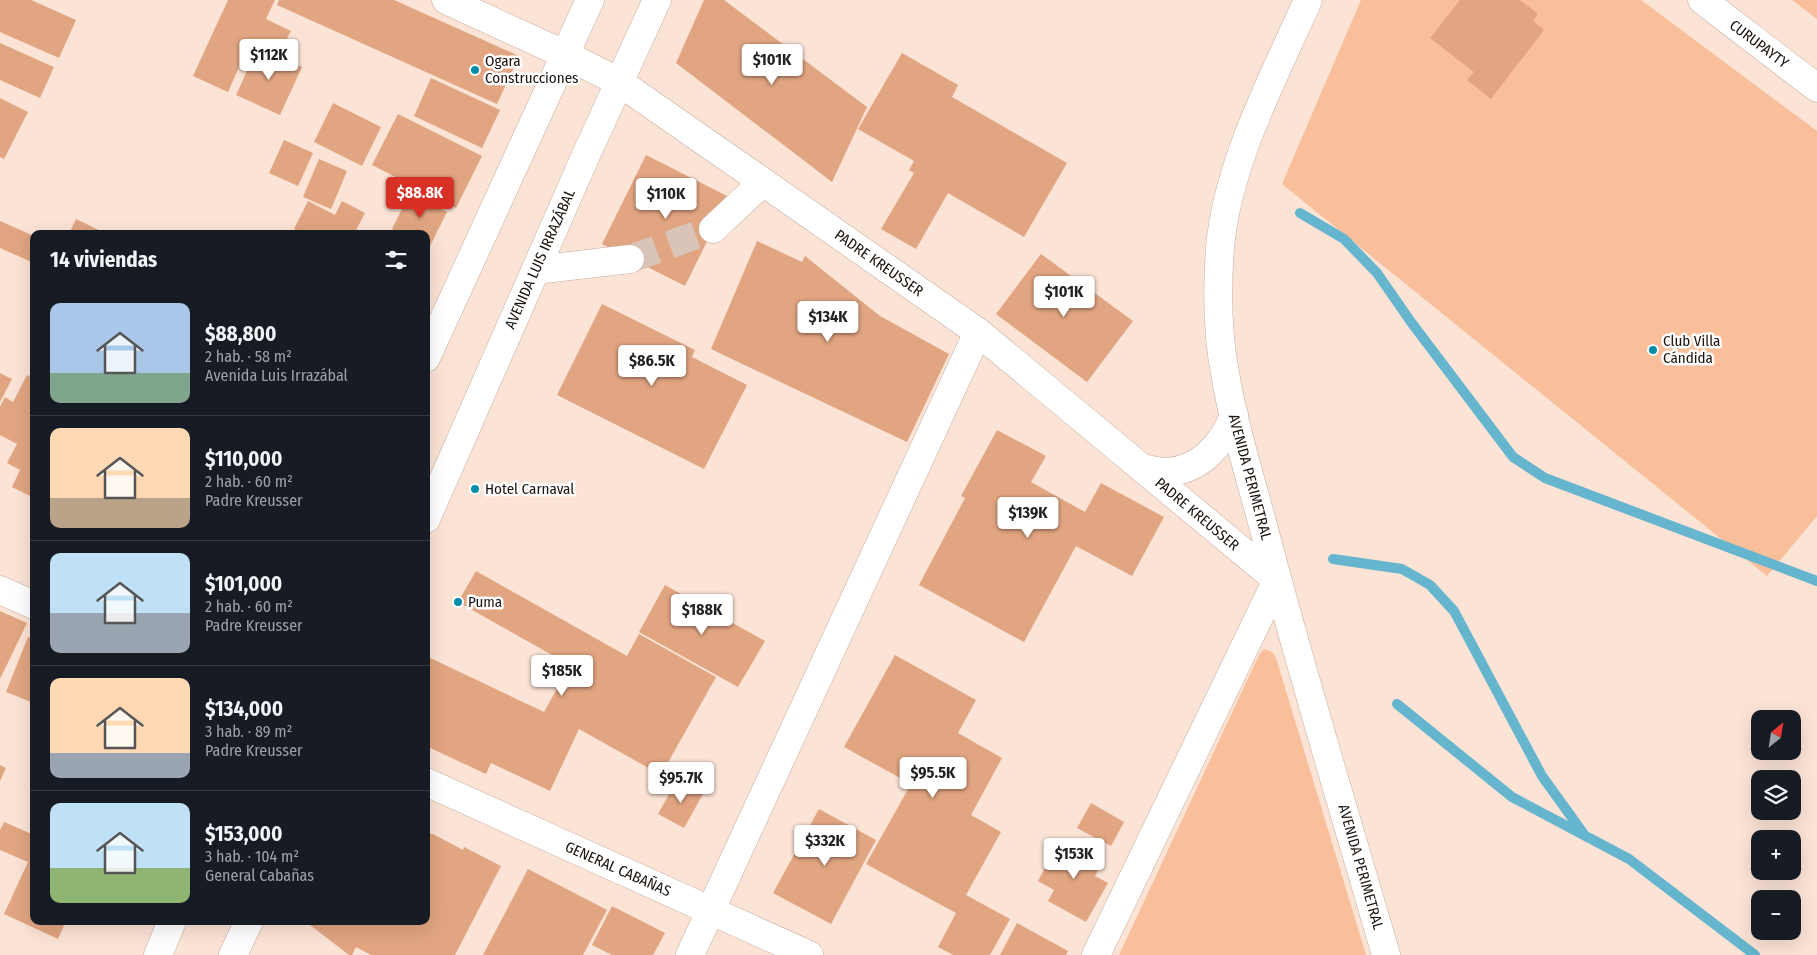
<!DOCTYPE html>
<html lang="es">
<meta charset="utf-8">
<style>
:root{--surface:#171b24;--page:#20242c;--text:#f1f3f6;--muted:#9ea1a6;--line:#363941;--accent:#d93025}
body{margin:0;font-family:"Fira Sans Condensed",sans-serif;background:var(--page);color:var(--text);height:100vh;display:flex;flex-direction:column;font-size:19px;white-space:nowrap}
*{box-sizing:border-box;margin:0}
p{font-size:16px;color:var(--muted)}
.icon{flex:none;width:28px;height:28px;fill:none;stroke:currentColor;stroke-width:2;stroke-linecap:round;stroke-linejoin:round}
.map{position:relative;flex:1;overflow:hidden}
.details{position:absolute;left:30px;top:230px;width:400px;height:695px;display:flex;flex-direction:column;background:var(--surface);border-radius:10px;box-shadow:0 5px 20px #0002}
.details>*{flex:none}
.needle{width:32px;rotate:30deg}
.buttons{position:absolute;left:1751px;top:710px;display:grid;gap:10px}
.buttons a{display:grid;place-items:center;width:50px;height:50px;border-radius:10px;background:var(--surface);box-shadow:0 5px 20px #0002;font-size:25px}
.price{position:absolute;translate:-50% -42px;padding:0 11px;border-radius:5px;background:#fff;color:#222;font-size:16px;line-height:32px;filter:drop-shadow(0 1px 2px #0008)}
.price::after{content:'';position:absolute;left:50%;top:30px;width:15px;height:11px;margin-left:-8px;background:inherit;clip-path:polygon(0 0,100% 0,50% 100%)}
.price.current{background:var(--accent);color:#fff}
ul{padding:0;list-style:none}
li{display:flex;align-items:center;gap:15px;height:125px;padding:0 20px}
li+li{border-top:1px solid var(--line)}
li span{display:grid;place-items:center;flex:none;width:140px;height:100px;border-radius:10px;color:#555}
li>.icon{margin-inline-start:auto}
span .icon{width:60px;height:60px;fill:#fffc;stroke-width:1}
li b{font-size:21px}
h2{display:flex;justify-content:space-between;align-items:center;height:60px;padding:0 20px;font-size:21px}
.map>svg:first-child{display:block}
</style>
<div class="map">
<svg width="1817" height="955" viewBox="0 0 1817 955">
<rect width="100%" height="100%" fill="#fbe3d5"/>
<path fill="#f9be9a" d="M1361,0H1641L1817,131V516L1767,576L1282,184Z
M1792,0H1817V19Z
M1264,649L1272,652L1276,658L1366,955H1119L1259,655Z"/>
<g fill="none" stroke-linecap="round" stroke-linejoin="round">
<path stroke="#65b5ce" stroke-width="10" d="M1300,213L1344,239L1377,273L1411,322L1513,457L1545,478L1817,581
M1333,559L1402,569L1430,585L1454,611L1542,776L1583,833
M1397,704L1512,797L1629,859L1755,955"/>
</g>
<path fill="#e1a581" d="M0,0H31L76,20L59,58L0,32Z
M228,0H275L266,19L291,31L280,52L251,40L228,92L193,76Z
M279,0H394L519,56L497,104L277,5Z
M704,0H724L867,107L832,182L676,63Z
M1460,0H1520L1538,14L1533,21L1544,30L1491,99L1467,80L1474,72L1430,38Z
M0,43L54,67L40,98L0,80Z
M258,47L302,67L280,115L236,95Z
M902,53L958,85L952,97L1067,163L1024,237L948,193L916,249L881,229L914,173L909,170L914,161L858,129Z
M431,78L500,110L482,148L414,116Z
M0,98L28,112L4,159L0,157Z
M333,103L381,127L362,166L314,142Z
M398,114L482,156L456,208L372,165Z
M284,140L313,153L298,186L269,173Z
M646,155L729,197L685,286L602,244Z
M319,159L347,171L331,209L303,197Z
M410,193L447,212L429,248L426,246V234H401L392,229Z
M308,201L335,215L342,201L365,213L354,234H304L294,229Z
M76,219L107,234H69Z
M0,221L34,236V263L0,248Z
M757,241L802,262L805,256L880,316L949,354L907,442L711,349Z
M1041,254L1133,321L1087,382L996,314Z
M602,304L695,350L692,357L747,385L704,469L557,395Z
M0,373L12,379L0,402Z
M27,375L34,379V498L12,487L20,470L7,463L17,444L0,435V407L5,397L13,402Z
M997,430L1046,456L1031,482L1085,512L1101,483L1164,517L1132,576L1076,546L1024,642L919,585L965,498L961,496Z
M476,571L627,656L639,634L716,677L661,775L579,729L550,791L491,763L486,774L426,746V656L544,712L570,665L458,602Z
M665,585L765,641L738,687L639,632Z
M0,611L27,623L0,679Z
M28,637L34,639V703L6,692Z
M895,655L976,700L958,733L1002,758L971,815L1001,832L966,895L1010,919L990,955H953L938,947L956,913L866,864L911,784L844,747Z
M0,765L6,768L0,781Z
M677,780L703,794L684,828L658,814Z
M1091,803L1124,822L1111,846L1077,828Z
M819,809L876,840L831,924L773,893Z
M4,822L34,835V921H66L58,939L4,914L28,862L0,850V830Z
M426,834H433L463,850L464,847L501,866L455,955H371L356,947L352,955H349L310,925L312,921H426Z
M1061,838L1103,861L1095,876L1108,883L1086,922L1048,901L1054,890L1038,881Z
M528,869L607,910L583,955H483Z
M612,906L665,933L653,955H612L592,945Z
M1017,923L1068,951L1066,955H1000Z"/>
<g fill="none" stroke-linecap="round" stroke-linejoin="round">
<path stroke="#d9c4b7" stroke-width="28" stroke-dasharray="28 14" stroke-linecap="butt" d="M630,259L713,229"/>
<g stroke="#c5aea1" stroke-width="29">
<path id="minor" d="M446,0L566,55L619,82L763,182L978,332L1277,580L1096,955
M1702,0L1817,88
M713,229L763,182
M535,270L630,259
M1143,468C1150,470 1159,472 1166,472C1200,471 1223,444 1234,415
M0,590L34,605
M426,782L809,955
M690,955L978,332"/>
</g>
<g stroke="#c5aea1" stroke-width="29">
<path id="major" d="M1308,0C1274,77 1227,164 1220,248C1217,289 1217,332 1225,373C1234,427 1251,480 1265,533C1302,674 1345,814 1386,955"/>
</g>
<g stroke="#c5aea1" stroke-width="29">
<path id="highway" d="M426,358L590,0
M426,519L586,155L657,0
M158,955L172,921
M233,955L249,921"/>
</g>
<use href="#minor" stroke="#fff" stroke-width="28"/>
<use href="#major" stroke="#fff" stroke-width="28"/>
<use href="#highway" stroke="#fff" stroke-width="28"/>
</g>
<g fill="#018dab" stroke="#fff" stroke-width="2">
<circle cx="475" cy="70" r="5"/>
<circle cx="1653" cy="350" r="5"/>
<circle cx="475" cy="489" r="5"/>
<circle cx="458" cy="602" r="5"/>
</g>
<g text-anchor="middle" stroke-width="5" stroke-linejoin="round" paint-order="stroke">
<g font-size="15" fill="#1b130e" stroke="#fff">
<text transform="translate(1759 44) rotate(37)" y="5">CURUPAYTY</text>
<text transform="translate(540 259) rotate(-66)" y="5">AVENIDA LUIS IRRAZÁBAL</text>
<text transform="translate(879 263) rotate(35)" y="5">PADRE KREUSSER</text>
<text transform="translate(1250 477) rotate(75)" y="5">AVENIDA PERIMETRAL</text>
<text transform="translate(1197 514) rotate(40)" y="5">PADRE KREUSSER</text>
<text transform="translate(1361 867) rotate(74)" y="5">AVENIDA PERIMETRAL</text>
<text transform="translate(618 869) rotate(24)" y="5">GENERAL CABAÑAS</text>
</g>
<g font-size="15" fill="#1b130e" stroke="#fff" text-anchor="start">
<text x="485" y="66">Ogara<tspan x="485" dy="17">Construcciones</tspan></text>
<text x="1663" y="346">Club Villa<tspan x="1663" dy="17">Cándida</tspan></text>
<text x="485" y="494">Hotel Carnaval</text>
<text x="468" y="607">Puma</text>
</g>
</g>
</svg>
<div class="buttons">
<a><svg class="needle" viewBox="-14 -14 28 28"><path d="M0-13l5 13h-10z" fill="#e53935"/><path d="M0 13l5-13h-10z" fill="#9ea1a6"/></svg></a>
<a><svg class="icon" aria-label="layers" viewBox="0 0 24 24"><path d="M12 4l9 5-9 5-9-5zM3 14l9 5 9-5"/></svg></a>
<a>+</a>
<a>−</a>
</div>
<b class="price" style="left:269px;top:81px">$112K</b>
<b class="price" style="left:772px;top:86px">$101K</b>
<b class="price current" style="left:420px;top:219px">$88.8K</b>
<b class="price" style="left:666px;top:220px">$110K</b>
<b class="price" style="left:1064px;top:318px">$101K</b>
<b class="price" style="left:828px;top:343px">$134K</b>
<b class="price" style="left:652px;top:387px">$86.5K</b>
<b class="price" style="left:1028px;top:539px">$139K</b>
<b class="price" style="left:702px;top:636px">$188K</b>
<b class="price" style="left:562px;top:697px">$185K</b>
<b class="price" style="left:933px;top:799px">$95.5K</b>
<b class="price" style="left:681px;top:804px">$95.7K</b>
<b class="price" style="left:825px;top:867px">$332K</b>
<b class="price" style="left:1074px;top:880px">$153K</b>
<section class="details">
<h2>14 viviendas<svg class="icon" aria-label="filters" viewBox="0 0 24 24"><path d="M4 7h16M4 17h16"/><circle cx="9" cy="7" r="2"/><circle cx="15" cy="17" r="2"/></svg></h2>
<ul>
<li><span style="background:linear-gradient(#a9c7e8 70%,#7fa58c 0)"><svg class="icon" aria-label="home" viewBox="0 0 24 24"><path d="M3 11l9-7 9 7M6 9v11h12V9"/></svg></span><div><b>$88,800</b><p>2 hab. · 58 m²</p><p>Avenida Luis Irrazábal</p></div></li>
<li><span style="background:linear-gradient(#ffd9b3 70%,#b9a48a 0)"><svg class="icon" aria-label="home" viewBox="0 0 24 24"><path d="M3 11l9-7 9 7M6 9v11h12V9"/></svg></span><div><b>$110,000</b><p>2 hab. · 60 m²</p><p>Padre Kreusser</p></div></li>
<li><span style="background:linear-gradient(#bfe0f5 60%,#9aa5b1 0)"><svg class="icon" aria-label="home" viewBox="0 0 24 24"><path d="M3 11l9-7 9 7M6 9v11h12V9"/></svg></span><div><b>$101,000</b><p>2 hab. · 60 m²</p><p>Padre Kreusser</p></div></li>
<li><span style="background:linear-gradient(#ffd9b3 75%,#9aa5b1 0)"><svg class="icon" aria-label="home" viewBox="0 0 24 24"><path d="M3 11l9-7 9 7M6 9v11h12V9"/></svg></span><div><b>$134,000</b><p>3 hab. · 89 m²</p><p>Padre Kreusser</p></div></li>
<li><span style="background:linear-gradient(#bfe0f5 65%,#8fb573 0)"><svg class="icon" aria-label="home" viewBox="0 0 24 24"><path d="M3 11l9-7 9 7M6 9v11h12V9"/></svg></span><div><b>$153,000</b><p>3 hab. · 104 m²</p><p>General Cabañas</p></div></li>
</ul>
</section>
</div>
